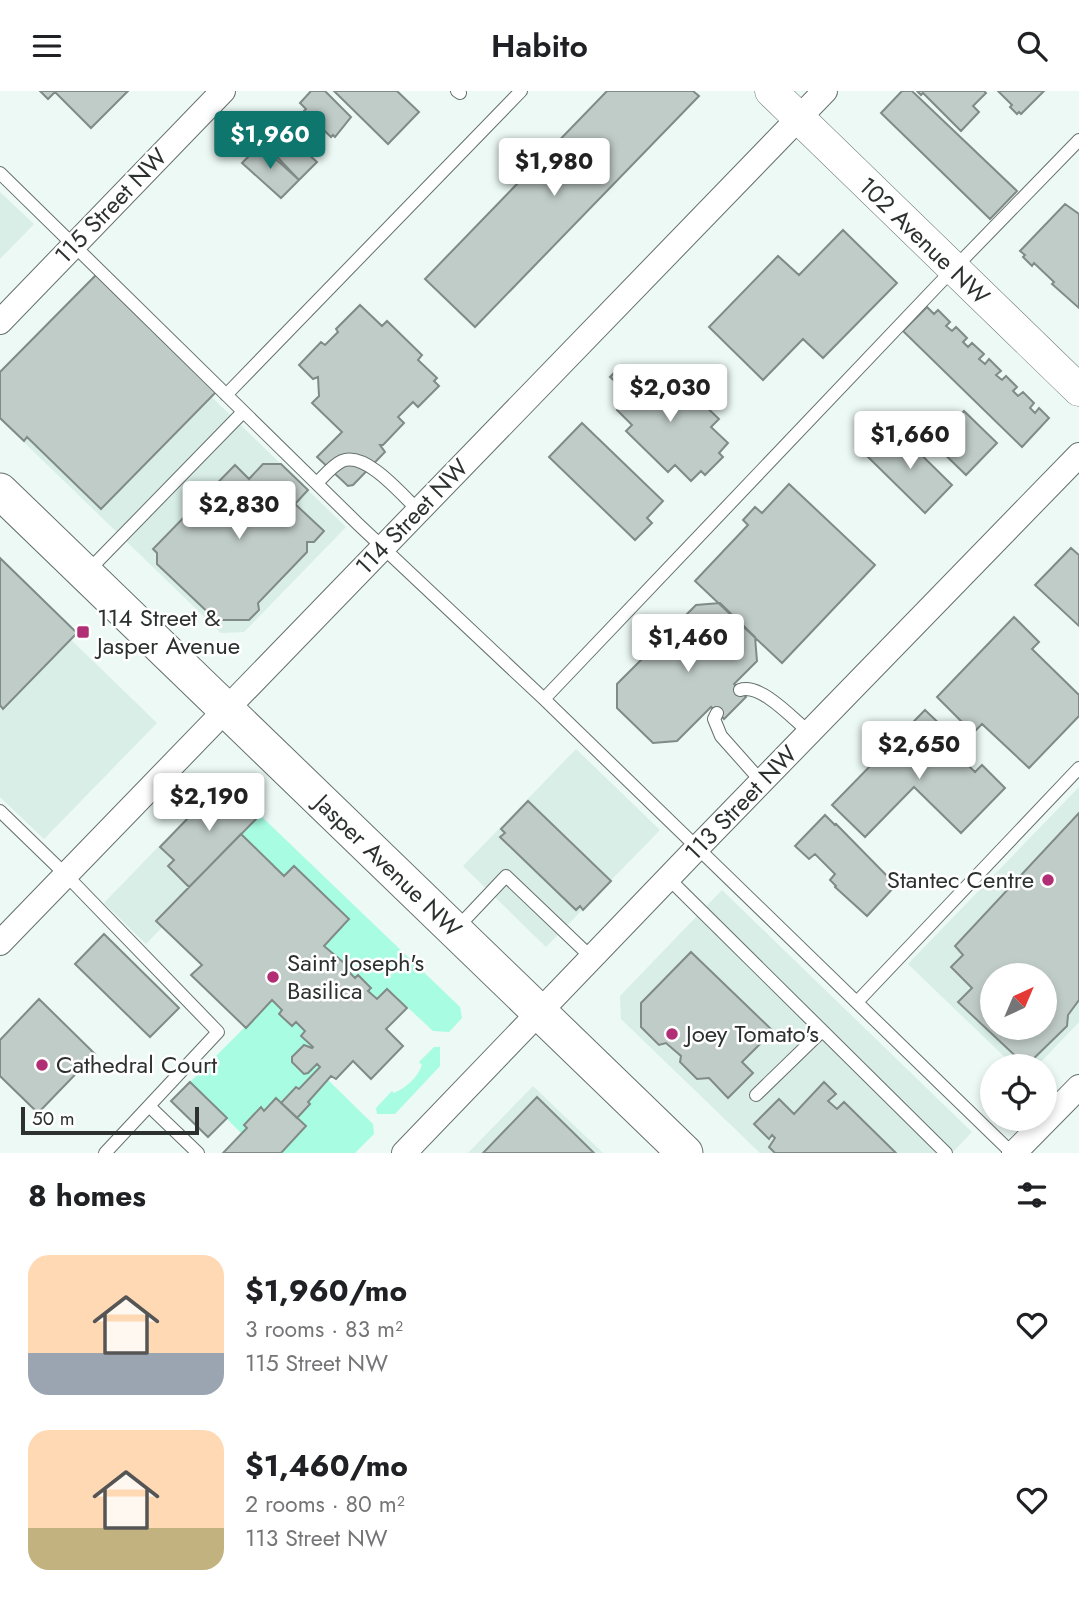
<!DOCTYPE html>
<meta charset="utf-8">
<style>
:root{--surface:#fff;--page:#f2f2f2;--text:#202124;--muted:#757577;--accent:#0f766e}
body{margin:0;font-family:Jost,sans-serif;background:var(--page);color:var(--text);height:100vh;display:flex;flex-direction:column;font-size:26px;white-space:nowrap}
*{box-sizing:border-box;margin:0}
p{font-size:23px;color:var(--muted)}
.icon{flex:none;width:38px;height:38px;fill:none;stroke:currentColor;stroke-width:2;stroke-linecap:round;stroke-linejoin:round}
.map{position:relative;height:1062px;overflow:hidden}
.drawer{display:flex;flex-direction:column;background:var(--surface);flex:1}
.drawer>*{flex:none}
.needle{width:46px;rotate:44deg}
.controls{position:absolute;left:980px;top:872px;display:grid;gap:14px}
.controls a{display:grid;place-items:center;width:77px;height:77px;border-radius:50%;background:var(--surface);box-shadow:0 4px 10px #0003;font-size:35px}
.scale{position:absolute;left:21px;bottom:18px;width:178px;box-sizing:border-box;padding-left:7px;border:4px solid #2c312f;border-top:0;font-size:19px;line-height:24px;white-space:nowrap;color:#2c312f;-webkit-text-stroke:5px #fff;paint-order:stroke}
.price{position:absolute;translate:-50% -60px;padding:0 16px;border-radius:7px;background:#fff;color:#222;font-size:23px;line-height:46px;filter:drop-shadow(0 2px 4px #0008)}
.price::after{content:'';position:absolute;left:50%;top:42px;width:21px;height:16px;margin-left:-10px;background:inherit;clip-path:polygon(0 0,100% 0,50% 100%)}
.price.selected{background:var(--accent);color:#fff}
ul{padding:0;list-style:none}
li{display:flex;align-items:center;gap:21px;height:175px;padding:0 28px}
li span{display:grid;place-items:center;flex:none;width:196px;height:140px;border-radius:21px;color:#555}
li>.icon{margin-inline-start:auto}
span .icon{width:84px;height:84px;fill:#fffc;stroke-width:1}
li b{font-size:30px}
h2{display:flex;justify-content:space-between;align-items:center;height:84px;padding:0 28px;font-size:30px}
header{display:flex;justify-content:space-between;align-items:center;height:91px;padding:0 28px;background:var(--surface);font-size:32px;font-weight:600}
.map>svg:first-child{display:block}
</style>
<header><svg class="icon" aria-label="menu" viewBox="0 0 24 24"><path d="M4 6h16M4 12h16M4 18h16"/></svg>Habito<svg class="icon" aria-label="search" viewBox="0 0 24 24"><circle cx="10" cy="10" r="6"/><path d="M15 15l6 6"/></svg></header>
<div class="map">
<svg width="1079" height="1062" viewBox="0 0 1079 1062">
<rect width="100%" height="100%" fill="#ecf9f4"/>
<path fill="#d8eee6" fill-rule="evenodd" d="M0,101L34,133L0,168Z
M96,194L346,436L244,541L221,542L0,328V293Z
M0,480L157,632L44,748L0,706Z
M576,658L660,739L546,856L463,775Z
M220,692L262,732L146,853L104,812Z
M1079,696V931L1037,975H1014L908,873ZM992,884H1045V936H992Z
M722,799L972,1041L952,1062H760L621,928L620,905Z
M533,995L603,1062H468Z"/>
<path fill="#a7fce1" d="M260,724L460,916L462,927L449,941L433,940L388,898L377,908L368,900L371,896L359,885L355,887L347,879L349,876L324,855L349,828L294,775L284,785L241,743Z
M272,909L282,919L280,923L292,935L296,931L305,940L313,956L312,957L304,954L292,966V972L304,983L317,973L320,976L299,998L296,996L281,1012L276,1007L264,1020L260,1016L244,1034L247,1037L241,1042L190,991Z
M434,956H440V975L395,1023H377L376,1017L392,1000L394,1002C406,997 418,986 422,974L419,971Z
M328,989L373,1033L374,1043L355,1062H281L306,1036L297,1027L310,1013L308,1011Z"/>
<path fill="#c0ccc8" stroke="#808b87" stroke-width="2" fill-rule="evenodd" d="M40,0H128L91,37L55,1L48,8Z
M311,0H325L351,26L335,46L333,44L331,46L304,20L306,18L300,12Z
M334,0H397L419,21L388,53Z
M607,0H693L699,5L475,236L425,188Z
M902,0H912L1017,100L990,128L881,22Z
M917,0H984L986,2L973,15L979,21L961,40L923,2L921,4Z
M998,0H1044L1021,23L1019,21L1017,23L1010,16L1012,14Z
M278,36L317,71L299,89L263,51Z
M260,54L299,89L281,107L242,72Z
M1065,113L1079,123V217L1052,193L1054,191L1034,172L1032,175L1023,166L1025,164L1020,160Z
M843,139L897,192L823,267L803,248L763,289L709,236L778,165L799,184Z
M96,184L216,301L101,418L27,346L24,350L0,327V281Z
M360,214L382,235L387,230L422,264L418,269L437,287L434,290L439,295L418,316L413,311L398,326L404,332L383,354H380L385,361L353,394L348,395L317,366L342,341L312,312L319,305L318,286L313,288L299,274L321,251L325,254L338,241L336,238Z
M927,216L934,223L938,219L950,231L946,235L952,240L956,236L967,247L963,251L968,256L972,252L984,263L979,268L985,273L989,268L1001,280L996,284L1002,289L1006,285L1017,296L1013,300L1018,305L1023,301L1034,312L1030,317L1035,322L1039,317L1049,327L1022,356L903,240Z
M621,275L637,291L642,286L647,291L656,281L671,296L678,289L719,328L711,336L728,352L719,362L723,366L705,384L701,380L691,390L675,374L668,381L626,340L632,334L617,319L626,310L621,305L626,300L610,286Z
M964,320L997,352L966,384L933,352Z
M582,332L663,410L647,427L652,432L635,449L549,366Z
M895,338L952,394L925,422L868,366Z
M263,373H281L308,399L295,413L324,440L314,451H307V461L258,512L259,519L249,529H216L157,473V462L153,458L235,374L249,388Z
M789,393L875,474L782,572L695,490L748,434L743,429L755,416L762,422Z
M1071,457L1079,464V535L1035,494Z
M0,467L77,542L3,618L0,614Z
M720,512L755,546L757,570L734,593L746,606L724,628L711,616L677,650L653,652L617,617V593L696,514Z
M1014,526L1039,551L1032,558L1079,604V625L1029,677L982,633L973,642L937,606Z
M925,619L945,638L938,645L975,681L982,674L1005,697L961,742L914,696L865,746L832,714Z
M225,689L260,724L189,796L168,775L174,769L160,756Z
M528,710L611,790L583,819L580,815L576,819L500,746L505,742L501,738Z
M1079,722V909L1068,924L1067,935L1026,975L958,911L972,897L951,876L963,864L955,855ZM992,884H1045V936H992Z
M825,724L835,734L836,733L896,794L867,825L835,796L836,795L830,789L835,783L815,763L809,768L795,755Z
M241,743L284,785L294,775L349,828L324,855L350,877L347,879L355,887L358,884L371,897L368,900L377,908L387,898L407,917L386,938L403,955L371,988L353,970L336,988L331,985L308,1011L310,1013L297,1027L281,1012L296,996L299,998L320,976L317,973L308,982L304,983L292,971V966L304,954L312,957L313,956L301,945L305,940L296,931L292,935L279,923L282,919L272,909L246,937L191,884L202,874L156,830Z
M104,843L179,917L150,946L75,873Z
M691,861L773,940L742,971L753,982L728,1007L709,987L697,988L680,971L681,965L666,952L659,954L641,936V912Z
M39,908L95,963L38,1022L0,985V949Z
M190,991L227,1027L208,1046L171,1010Z
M824,991L836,1003L828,1010L837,1018L844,1011L896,1062H775L769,1056L775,1047L772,1044L769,1048L754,1033L779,1008L794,1023Z
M537,1006L594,1062H483Z
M276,1007L306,1035L281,1062H223L247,1037L244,1034L261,1016L264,1020Z"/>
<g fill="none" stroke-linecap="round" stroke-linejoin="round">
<g stroke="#65706c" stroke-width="14">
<path id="service" d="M457,0L460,2
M0,82L359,434L544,608L1012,1062
M226,304L521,0
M317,392C324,385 333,374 342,370C366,360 402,404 418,419
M87,481L243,321
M740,599C761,592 793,628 809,641
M544,608L937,195L1079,49
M717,622L714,628L721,645L761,690
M0,720L66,784L218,941L105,1062
M668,787L946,1062
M455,839L506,785L592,867
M857,911L1079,677
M756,1004L822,940
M150,1016L198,1062"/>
</g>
<g stroke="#65706c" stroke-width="26">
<path id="minor" d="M0,231L223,0
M0,852L825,0
M404,1062L698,756L1079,364
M1014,1062L1079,996"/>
</g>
<g stroke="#65706c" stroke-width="33">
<path id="tertiary" d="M771,0L1079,299"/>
</g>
<g stroke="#65706c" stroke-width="37">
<path id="secondary" d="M0,400L685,1062"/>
</g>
<use href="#service" stroke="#fff" stroke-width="12"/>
<use href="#minor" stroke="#fff" stroke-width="24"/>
<use href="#tertiary" stroke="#fff" stroke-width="32"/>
<use href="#secondary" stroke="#fff" stroke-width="35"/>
</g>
<g fill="#b12d74" stroke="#fff" stroke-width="2.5">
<rect x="76" y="534" width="14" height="14" rx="3.5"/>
<circle cx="1048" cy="789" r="7"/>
<circle cx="273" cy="886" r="7"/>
<circle cx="672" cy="943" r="7"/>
<circle cx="42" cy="974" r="7"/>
</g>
<g text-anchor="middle" stroke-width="5" stroke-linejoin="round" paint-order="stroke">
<g font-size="24" fill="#2c312f" stroke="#fff">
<text transform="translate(111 115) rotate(-46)" y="8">115 Street NW</text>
<text transform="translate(924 150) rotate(44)" y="8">102 Avenue NW</text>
<text transform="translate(412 426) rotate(-46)" y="8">114 Street NW</text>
<text transform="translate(741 712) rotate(-46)" y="8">113 Street NW</text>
<text transform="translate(388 775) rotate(44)" y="8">Jasper Avenue NW</text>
</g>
<g font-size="24" fill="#2c312f" stroke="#fff" text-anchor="start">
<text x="97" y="535">114 Street &amp;<tspan x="97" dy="28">Jasper Avenue</tspan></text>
<text x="1034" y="797" text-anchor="end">Stantec Centre</text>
<text x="287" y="880">Saint Joseph's<tspan x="287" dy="28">Basilica</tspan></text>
<text x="686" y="951">Joey Tomato's</text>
<text x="56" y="982">Cathedral Court</text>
</g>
</g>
</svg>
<div class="controls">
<a><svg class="needle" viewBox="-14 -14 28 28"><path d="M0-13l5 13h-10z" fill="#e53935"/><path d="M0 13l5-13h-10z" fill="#757577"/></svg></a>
<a><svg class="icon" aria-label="locate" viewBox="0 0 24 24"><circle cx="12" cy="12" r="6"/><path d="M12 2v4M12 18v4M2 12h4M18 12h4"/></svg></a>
</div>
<div class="scale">50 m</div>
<b class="price selected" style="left:270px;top:80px">$1,960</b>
<b class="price" style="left:554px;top:107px">$1,980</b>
<b class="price" style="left:670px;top:333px">$2,030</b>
<b class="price" style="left:910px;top:380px">$1,660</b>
<b class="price" style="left:239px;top:450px">$2,830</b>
<b class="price" style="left:688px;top:583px">$1,460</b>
<b class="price" style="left:919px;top:690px">$2,650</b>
<b class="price" style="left:209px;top:742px">$2,190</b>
</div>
<section class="drawer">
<h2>8 homes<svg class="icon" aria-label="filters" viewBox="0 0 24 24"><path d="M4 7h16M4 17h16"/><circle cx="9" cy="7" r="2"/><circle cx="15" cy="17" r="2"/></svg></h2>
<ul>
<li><span style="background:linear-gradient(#ffd9b3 70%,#9aa5b1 0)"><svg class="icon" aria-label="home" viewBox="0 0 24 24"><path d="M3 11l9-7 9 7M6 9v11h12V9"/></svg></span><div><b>$1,960/mo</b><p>3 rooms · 83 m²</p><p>115 Street NW</p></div><svg class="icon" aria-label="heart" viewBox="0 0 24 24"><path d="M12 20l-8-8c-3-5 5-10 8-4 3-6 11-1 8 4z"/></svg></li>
<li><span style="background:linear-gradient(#ffd9b3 70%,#c2b280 0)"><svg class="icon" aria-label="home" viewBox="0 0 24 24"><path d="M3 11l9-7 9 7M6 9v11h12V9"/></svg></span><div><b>$1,460/mo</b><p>2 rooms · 80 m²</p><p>113 Street NW</p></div><svg class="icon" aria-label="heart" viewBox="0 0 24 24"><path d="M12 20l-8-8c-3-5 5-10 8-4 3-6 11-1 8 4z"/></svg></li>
</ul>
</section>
